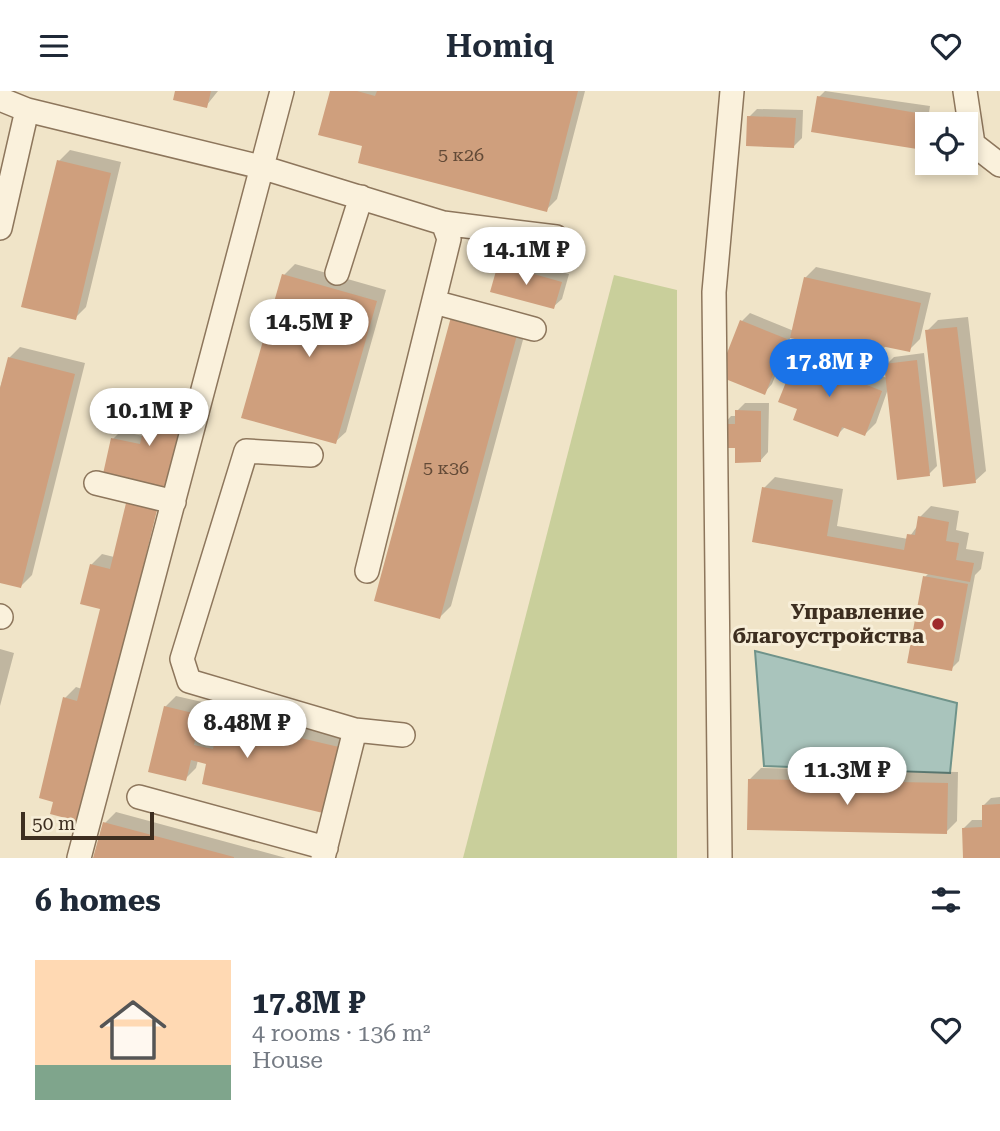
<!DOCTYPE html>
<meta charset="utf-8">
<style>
:root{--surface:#fff;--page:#f2f2f3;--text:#1f2937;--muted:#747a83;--line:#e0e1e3;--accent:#1a73e8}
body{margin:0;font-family:"Roboto Serif",serif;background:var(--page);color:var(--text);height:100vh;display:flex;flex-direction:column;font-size:26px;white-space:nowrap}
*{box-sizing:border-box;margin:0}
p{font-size:23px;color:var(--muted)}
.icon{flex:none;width:38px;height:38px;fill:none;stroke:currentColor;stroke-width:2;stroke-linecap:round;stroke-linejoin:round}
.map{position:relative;height:767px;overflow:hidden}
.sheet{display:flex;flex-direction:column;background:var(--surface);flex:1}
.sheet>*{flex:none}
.buttons{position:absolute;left:915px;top:21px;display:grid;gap:14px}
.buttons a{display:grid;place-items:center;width:63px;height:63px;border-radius:0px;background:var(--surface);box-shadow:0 4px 10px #0003;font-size:35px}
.scale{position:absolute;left:21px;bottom:18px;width:133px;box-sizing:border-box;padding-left:7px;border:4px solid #3d2e20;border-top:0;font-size:19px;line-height:24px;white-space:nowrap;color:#3d2e20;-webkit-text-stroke:5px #f7eed8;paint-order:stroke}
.price{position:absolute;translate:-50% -60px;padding:0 16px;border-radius:24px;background:#fff;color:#222;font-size:23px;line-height:46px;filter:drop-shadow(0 2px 4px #0008)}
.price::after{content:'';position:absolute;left:50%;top:42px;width:21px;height:16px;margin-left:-10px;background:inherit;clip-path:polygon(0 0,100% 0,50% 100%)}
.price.on{background:var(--accent);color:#fff}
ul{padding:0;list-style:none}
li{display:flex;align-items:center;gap:21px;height:175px;padding:0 35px}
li+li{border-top:2px solid var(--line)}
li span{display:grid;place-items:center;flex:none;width:196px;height:140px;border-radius:0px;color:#555}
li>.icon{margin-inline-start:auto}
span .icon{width:84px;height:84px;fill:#fffc;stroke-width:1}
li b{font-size:30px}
h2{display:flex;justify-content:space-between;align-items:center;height:84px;padding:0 35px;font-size:30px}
header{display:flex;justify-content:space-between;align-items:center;height:91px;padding:0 35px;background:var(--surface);font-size:32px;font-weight:600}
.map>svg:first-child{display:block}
</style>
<header><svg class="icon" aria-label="menu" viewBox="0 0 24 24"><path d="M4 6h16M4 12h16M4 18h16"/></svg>Homiq<svg class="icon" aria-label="heart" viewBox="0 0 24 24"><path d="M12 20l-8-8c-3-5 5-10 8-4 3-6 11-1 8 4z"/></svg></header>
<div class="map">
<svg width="1000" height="767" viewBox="0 0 1000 767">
<rect width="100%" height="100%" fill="#f0e4c8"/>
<path fill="#c9cf9b" d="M614,184L677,199V767H463Z"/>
<path fill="#a9c4bc" stroke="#6f938a" stroke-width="2" d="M755,560L957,612L950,682L764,675Z"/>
<path fill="#0003" fill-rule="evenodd" d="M177,0H218L206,15Z
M332,0H585L557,108L546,119L365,54Z
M825,0L930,15L925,48L917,56L819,6Z
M757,18L803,19L802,47L794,55L749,26Z
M70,59L121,71L86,216L75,227L59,70Z
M508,166L569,183L562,208L553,216L499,174Z
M295,173L386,199L346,341L335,351L284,184Z
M816,176L931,202L920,248L909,259L887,254L877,264L791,245L772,293L764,302L742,230L750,222L794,240L805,187Z
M968,226L986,380L975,390L927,240L938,229Z
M452,227L527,234L451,515L440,526Z
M20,256L85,272L32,484L21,495L0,490V297L9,267Z
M808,256L887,287L886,274L894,266L924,262L937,375L929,383L888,298L876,332L865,343L846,335L837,344L799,317L797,267Z
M169,297L192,302L174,386L113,348L121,340L143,345L146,332L156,324L161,305Z
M745,312H769L768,361L760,370L736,356L723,334L731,325H737V320Z
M775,386L843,398L837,435L908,448L918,434L920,426L931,415L959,420L956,439L969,442L966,458L984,461L981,478L975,484L959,570L951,578L925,486L929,482L754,450L764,397Z
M139,398L168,405L92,718L81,729L52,722L55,709L41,706L65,607L76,596L82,598L102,517L82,512L91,474L102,463L114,466L128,409ZM159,407H162L86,719H83Z
M0,558L14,562L0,615Z
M176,605L211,613L204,643L217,646L221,629L232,618L349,646L334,709L198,669L196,677L185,688L165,616Z
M761,677L958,681L957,730L946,741L750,688Z
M1000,706V767H965L964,737L972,729H984L983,715L991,707Z
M116,721L286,767H95L105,732Z"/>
<path fill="#cf9f7d" d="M175,0H211L207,17L173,9Z
M330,0H357L375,5L377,0H578L547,121L358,72L362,55L318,44Z
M817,5L923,23L917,58L811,41Z
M747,25L796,27L794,57L746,55Z
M57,69L111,82L76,229L21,216Z
M498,173L562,191L554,218L490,201Z
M282,183L377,210L336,353L241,327Z
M804,186L921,212L910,261L881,255L878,266L790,247Z
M451,226L517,244L440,528L374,510Z
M740,229L787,248L765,304L718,285Z
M957,236L976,392L943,396L925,239Z
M8,266L75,283L21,497L0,492V297Z
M796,266L882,300L865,345L842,336L838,346L793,329L797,318L778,311Z
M917,269L930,385L897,389L884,273Z
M159,305L185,310L166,396L103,383L111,347L140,353L145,331L153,333Z
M735,319L761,320V371L735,372V357H721V333H735Z
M762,396L833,409L827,445L904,459L907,443L915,444L918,425L949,431L946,450L959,452L956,469L974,472L970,491L752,451Z
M127,408L158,415L81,731L50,723L53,711L39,707L63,606L77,610L100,518L80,513L90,473L110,478Z
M923,485L968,493L952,580L907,572Z
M164,615L201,624L194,654L213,658L220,628L339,656L323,722L202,693L206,673L191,669L186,690L148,681Z
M748,688L948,692L947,743L747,739Z
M1000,713V767H963L962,737L982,736V714Z
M103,731L234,766V767H93Z"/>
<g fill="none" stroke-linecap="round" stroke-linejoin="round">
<g stroke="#8d765c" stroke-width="26">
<path id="minor" d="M965,0L973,53L1000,74
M0,8L27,19
M443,132L556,146
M0,137L27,19L261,76L443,132L449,148L367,480
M337,182L361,106
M434,211L534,238
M311,364L246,360L182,568L189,590L355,639L403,644
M96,392L174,411
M0,525L1,526
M139,706L326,757
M79,767L282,0
M323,767L355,639
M720,767L714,201L732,0"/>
</g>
<use href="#minor" stroke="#faf1dc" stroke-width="23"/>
</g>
<circle fill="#9e2a2b" stroke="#f7eed8" stroke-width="2.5" cx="938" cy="533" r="7"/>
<g text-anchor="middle" stroke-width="6" stroke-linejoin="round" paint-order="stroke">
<g font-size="18" fill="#624a37">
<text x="461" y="70">5 к26</text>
<text x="446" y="383">5 к36</text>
</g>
<g font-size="21" font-weight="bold" fill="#3d2e20" stroke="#f7eed8" text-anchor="end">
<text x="924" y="528">Управление<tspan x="924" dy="24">благоустройства</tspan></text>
</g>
</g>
</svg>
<div class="buttons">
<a><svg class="icon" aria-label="locate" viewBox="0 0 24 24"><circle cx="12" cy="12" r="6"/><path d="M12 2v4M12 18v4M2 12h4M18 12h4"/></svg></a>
</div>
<div class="scale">50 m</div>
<b class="price" style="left:526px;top:196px">14.1M ₽</b>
<b class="price" style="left:309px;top:268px">14.5M ₽</b>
<b class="price on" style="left:829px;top:308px">17.8M ₽</b>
<b class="price" style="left:149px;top:357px">10.1M ₽</b>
<b class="price" style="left:247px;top:669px">8.48M ₽</b>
<b class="price" style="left:847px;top:716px">11.3M ₽</b>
</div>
<section class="sheet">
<h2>6 homes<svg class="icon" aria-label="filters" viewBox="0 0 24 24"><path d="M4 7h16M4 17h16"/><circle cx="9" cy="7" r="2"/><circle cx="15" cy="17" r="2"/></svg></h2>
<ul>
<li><span style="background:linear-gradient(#ffd9b3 75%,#7fa58c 0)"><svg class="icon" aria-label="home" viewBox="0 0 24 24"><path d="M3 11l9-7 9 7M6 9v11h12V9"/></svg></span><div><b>17.8M ₽</b><p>4 rooms · 136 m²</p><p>House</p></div><svg class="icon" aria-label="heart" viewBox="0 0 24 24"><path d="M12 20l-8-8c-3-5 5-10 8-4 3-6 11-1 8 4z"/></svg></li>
</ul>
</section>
